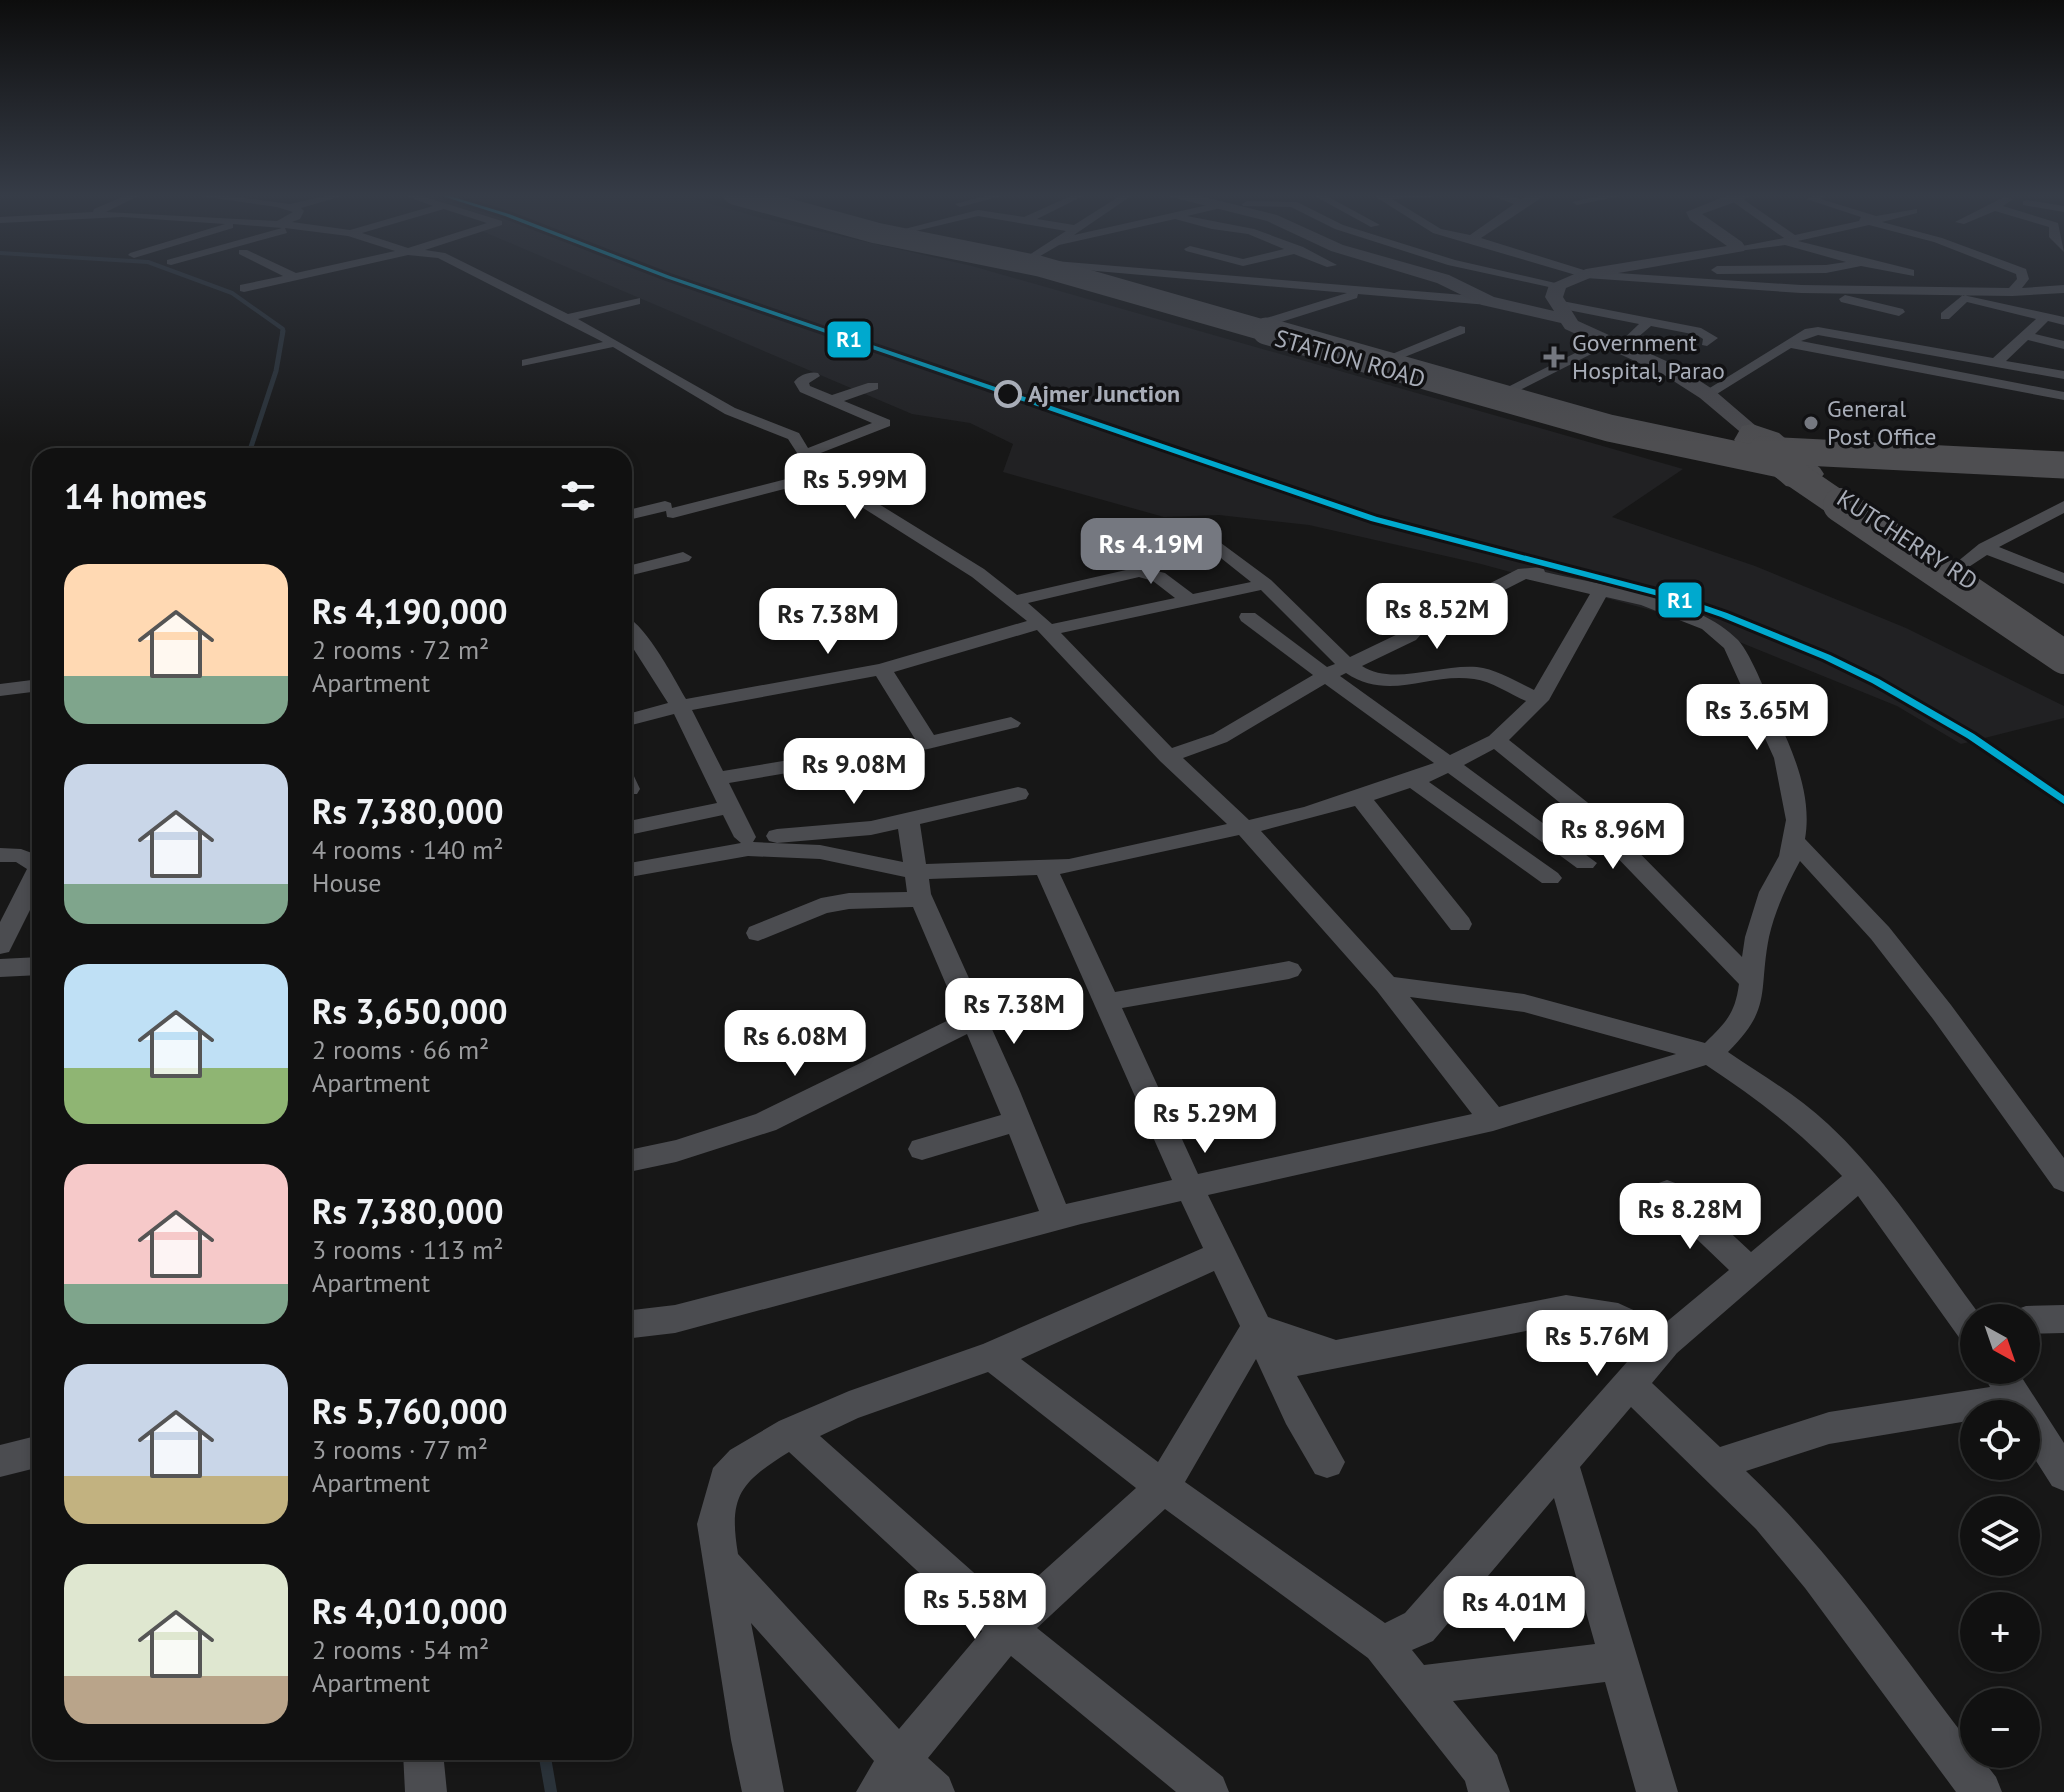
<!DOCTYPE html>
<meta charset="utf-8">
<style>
:root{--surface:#111;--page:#1e1f1f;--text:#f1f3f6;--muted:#9c9d9f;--line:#303131;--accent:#757880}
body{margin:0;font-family:"PT Sans",sans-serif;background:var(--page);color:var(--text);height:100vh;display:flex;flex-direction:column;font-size:30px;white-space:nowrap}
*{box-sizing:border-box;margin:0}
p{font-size:26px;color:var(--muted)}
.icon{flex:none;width:44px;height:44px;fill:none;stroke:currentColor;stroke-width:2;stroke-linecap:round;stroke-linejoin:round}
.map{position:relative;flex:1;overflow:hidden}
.panel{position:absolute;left:32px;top:448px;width:600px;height:1312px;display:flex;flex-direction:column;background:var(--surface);border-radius:24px;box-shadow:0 4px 12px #0003,0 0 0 2px var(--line)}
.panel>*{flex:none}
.needle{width:52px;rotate:140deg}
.buttons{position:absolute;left:1960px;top:1304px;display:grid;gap:16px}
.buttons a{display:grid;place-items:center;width:80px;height:80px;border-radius:50%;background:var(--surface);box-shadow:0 4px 12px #0003,0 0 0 2px var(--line);font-size:40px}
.price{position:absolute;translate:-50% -68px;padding:0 18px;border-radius:16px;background:#fff;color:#222;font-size:26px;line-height:52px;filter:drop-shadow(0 2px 4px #0008)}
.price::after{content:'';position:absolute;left:50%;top:48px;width:24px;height:18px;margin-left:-12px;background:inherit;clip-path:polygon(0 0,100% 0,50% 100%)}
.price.active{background:var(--accent);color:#fff}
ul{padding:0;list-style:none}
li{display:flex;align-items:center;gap:24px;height:200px;padding:0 32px}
li span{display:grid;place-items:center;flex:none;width:224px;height:160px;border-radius:24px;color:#555}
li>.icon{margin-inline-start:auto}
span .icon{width:96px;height:96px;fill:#fffc;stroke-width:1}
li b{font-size:34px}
h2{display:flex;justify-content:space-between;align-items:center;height:96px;padding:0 32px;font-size:34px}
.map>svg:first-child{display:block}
</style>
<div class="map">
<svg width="2064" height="1792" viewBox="0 0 2064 1792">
<rect width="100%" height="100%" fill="#171717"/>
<path fill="#212123" d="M399,194H678L761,218L972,266L1683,469L1612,517L1755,566L1906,628L2064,706V718L1961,744L1897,706L1680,618L1481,564L1309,525L1219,515L1164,517L1003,472L1013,444L970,423L912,414L482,231L495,226Z"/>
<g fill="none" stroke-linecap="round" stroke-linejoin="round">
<path stroke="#2a3239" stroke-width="4" d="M0,253L148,262L232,293L283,329L282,333"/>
<path stroke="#2a3239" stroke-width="5" d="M248,456L276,371L283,331"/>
<path stroke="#2a3239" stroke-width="12" d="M544,1752L551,1792"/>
<path fill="#4b4c50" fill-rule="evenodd" d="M129,194H142L106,212L277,221L293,212L277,207L185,194H214L290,204L334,194H349L301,208L304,211L300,219L292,222L350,230L433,206L401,194H415L502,221V225L425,250L445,253L568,314L640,298V304L578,319L735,408L799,433L808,448L872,423L800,392L794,382C799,375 810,371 818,373L820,376L809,383L810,386L832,395L868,383H878V389L844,401L890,420V426L813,456L827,472L984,569L1017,595L1139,567L1165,573L1193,594L1251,582L1192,535L1190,531L1192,527L1198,526L1271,580L1350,657L1402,632L1418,614L1465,596L1518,569L1543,567L1545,572C1600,585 1698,598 1738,640C1752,655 1769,702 1779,722C1796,758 1812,799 1805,839L1889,927L1951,1005L2064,1158V1192L2054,1188L1933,1019L1871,939L1800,861C1787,885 1775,910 1769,937C1758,993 1773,1007 1728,1052C1762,1075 1798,1096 1828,1124C1888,1180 1933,1252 1982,1318H1974V1347L1963,1343L1858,1196L1677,1353L1652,1383L1720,1447L1829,1412L1990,1387L1981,1370H2017L2064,1443V1491L2052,1486L2026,1445V1414H1974V1420L1829,1444L1746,1471C1833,1553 1901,1654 1974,1749V1754H1978L1996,1777L2002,1792H1956L1805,1588L1756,1529L1631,1407L1580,1467L1678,1792H1636L1605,1682L1453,1701L1497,1755L1510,1792H1468L1465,1781L1368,1658L1165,1509L1037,1628L1223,1777L1229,1792H1176L1011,1656L928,1758L949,1777L955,1792H856L874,1761L751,1623L784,1792H742L731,1740L697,1524L713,1468L730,1450L779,1421L849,1391L983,1344L1203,1248L1181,1201L1081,1224L675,1333L624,1339V1311L675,1305L1039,1211L1009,1134L922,1160L912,1157L908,1149L912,1141L1001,1115L967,1034L776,1130L676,1162L624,1173V1151L676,1140L756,1114L959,1015L913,907L849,909L827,913L758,941L749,939L746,933L749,927L821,898L849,893L907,892L905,877L820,859L748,856L624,878V864L741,843L734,837L723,815L624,836V822L717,803L674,714L624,727V715L668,703L624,634V616C644,621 675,680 686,699L879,664L1027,621L972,577L819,480L673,518L667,517L666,511L624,521V511L665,501L671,503L672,508L810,473L788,439L725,414L613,347L522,366V360L603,342L438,258L408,255L244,292L240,291V285L283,276L239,254V250H247L296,273L395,251L348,236L285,228L287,233L171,265L167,264V260L282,228L233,224V228L134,258L128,255L130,253L225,224L122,217L0,223V217L93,212L94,209ZM444,209L487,223L408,248L362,233ZM1139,577L1153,581L1175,598L1052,624L1028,603ZM1526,579L1590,594L1534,690C1517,682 1496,669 1477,667C1439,664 1393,686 1362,666L1416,640L1432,622L1477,604ZM1261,590L1335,664L1327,667L1255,613H1241L1239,617L1241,621L1313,675L1213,734L1172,748L1061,633ZM1606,597L1641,605L1702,629L1724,648L1774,758L1786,820L1779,856L1759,892L1745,937L1742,957L1597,810L1509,740L1549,700ZM1037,630L1160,761L1227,824L1069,859L926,864L920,824L1026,799L1029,794L1026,789L1018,787L871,821L777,829L769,831L766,836L769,841L777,843L871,835L898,829L903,862L820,845L753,842L756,837L729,783L928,749L1018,727L1021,723L1011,717L934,735L894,672ZM1346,673C1390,702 1429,672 1474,679C1491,681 1510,694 1526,701L1489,736L1450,755L1340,676ZM876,676L915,739L723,771L692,710ZM1325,684L1434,763L1304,807L1249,820L1183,758L1227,742ZM1494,749L1581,820L1739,984C1735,1014 1726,1022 1705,1043L1524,994L1394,977L1261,831L1355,806L1451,930H1469L1472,924L1469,918L1374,800L1410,788L1542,883H1558L1562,878L1558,873L1429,782L1448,773L1577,868H1593L1597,863L1464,765ZM1239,835L1377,991L1472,1114L1198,1174L1122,1008L1289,979L1298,976L1302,970L1298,964L1289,961L1115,992L1060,874ZM1037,875L1172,1180L1066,1204L1019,1089L931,894L929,879ZM1410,997L1524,1012L1676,1054L1499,1107ZM1706,1065C1756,1098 1801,1132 1842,1176L1751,1252L1678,1184L1667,1180L1656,1184L1652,1192L1656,1200L1729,1270L1664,1324L1618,1303L1566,1295L1336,1340L1268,1317L1208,1195L1493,1131ZM1214,1271L1240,1326L1158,1462L1021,1359ZM1566,1323L1613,1329L1642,1345L1405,1613L1385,1623L1185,1482L1256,1359L1286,1424L1315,1474L1327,1478L1339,1474L1345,1462L1297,1376ZM988,1372L1136,1488L1008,1603L820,1436L858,1418ZM789,1452L982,1631L899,1729L738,1554C728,1495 741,1482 789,1452ZM1554,1498L1595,1644L1424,1665L1412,1650L1433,1641Z
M992,194H1009L960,207L955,204Z
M1075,194H1087L1037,219L1074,225L1123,194H1134L1074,235L1221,202L1226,205L1225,207L1187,216L1254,229L1303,247L1337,265L1327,267L1294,254L1243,266L1186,251L1184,249L1190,246L1243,259L1284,249L1248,234L1212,229L1175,219L1059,245L1030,262L1024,259L1026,257L1066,231L978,216L895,236L889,233L978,210L1024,217Z
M1311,194H1323L1380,225L1371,227Z
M1371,194H1437L1432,197L1392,199L1441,229L1470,235L1514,204L1487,194H1501L1521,199L1534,194H1547L1481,238L1587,271L1801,285L2009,288L2017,279L2016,274L1934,242L1869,225L1798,241L1914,270V276L1861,266L1826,273L1717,274L1711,270L1717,266L1826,265L1846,262L1785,245L1738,251L1732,248L1784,238L1729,199V195H1737L1795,235L1859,221L1861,217L1806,199L1816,194H1830L1821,199L1876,216L1917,209V213L1882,222L1942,238L2026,269L2029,279L2022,288L2064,285V293L2012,296L1801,293L1586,278L1433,233Z
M1608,194H1629L1577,205L1572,202Z
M2004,197L2013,199L2003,206L2058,223L2064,252L2049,237V227L1995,211L1964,224L1955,222Z
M2027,200L2064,206V212L2023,205V201Z
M1247,201L1297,202L1343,225L1455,260L1564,285L1558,289L1448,265L1335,229L1291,207L1243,206L1242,204Z
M1055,261L1488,297L1494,301L1488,305L1358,294L1357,298L1262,328L1256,324L1257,321L1347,293L1051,267L1049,265Z
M1845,295L1903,309L1905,312L1899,316L1841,302L1839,299Z
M1963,295L2064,317V325L2048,321L2035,334L2064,341V349L2028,340L2006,361L2064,371V379L1818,335L1801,341L2064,392V400L1791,348L1712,397L1707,398L1700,394L1805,329L1818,327L1993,358L2036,319L1967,302L1949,319H1941V313Z
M1557,300L1701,328L1718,338L1707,346L1702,345L1703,339L1697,335L1651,326L1623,350L1616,346L1639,324L1553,307V301Z
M1460,326L1465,327V333L1392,362L1380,359Z
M1605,338L1617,341L1508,396H1498L1496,393Z
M2064,501V513L1999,547L2064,573V584L1987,555L1955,576L1946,571L1979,544Z
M683,552L692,557L689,561L624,577V567Z
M40,679V691L0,696V684Z
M624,770L632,772L640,789L637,794H624Z
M0,848L21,849L40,856V890L9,952L0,954V922L27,869L16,862H0Z
M40,957V975L0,977V959Z
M2064,1305V1333L2026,1334V1318H2011L2015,1310L2026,1306Z
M40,1435V1467L0,1477V1445Z
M403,1752H443L447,1792H405Z"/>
<path fill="#4a4a4e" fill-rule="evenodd" d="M1169,194H1192L1277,215L1343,245L1449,275L1494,297L1554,311L1545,297L1549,285L1586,269L1727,246L1690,220L1686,212L1731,194H1751L1749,197L1702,214L1742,242L1746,248L1744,251L1590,278L1566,288L1563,297L1578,321L1675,365L1714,390L1763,432L1759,436H1745L1700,398L1661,373L1565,329L1561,323L1482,305L1437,283L1331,251L1267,221L1171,197Z"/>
<path fill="#4e4e51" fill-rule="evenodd" d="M1752,424L1779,433L1820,468L1824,474C1817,485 1799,489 1786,486L1734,440L1742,426Z"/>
<path stroke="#4e4e51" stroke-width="21" d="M734,194L876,233L1039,266L1273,333"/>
<path stroke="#4e4e51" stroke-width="27" d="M1266,331L1609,428L1780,464L1843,507
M1762,450L2064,465"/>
<path stroke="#4e4e51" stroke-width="34" d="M1840,505L2064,657"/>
<g stroke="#111113" stroke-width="6">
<path id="rail-1" d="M436,194H443L509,214L670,276L1377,517L1672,594L1727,613L1830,655L1879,679L1974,734L2064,796V804L1967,738L1872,683L1823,659L1721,617L1666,598L1371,521L666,278L505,216Z"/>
</g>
<use href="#rail-1" fill="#00a9ce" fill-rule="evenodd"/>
</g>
<linearGradient id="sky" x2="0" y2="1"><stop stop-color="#0d0d0d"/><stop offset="0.44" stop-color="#363c47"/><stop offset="1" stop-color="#363c47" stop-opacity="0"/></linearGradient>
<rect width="2064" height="444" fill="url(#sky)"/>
<g fill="#757880" stroke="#111113" stroke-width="3">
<path d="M1550 345h8v8h8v8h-8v8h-8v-8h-8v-8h8z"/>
<circle cx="1811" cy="423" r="8"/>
</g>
<circle fill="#111113" stroke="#a8adb8" stroke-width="4" cx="1008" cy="394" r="12"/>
<g text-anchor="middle" stroke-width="7" stroke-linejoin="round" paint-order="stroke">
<g font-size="24" fill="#a8adb8" stroke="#111113" text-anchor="start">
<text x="1572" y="351">Government<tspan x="1572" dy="28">Hospital, Parao</tspan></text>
<text x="1827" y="417">General<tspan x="1827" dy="28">Post Office</tspan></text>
</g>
<g font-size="24" fill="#a8adb8" stroke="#111113">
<text transform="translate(1350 359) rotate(16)" y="8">STATION ROAD</text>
<text transform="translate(1907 540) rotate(33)" y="8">KUTCHERRY RD</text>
</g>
<g font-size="24" font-weight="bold" fill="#a8adb8" stroke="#111113" text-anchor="start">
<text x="1028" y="402">Ajmer Junction</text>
</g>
</g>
<g stroke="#111113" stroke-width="3">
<rect x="826" y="320" width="46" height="39" rx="8" fill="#00a9ce"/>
<rect x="1657" y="581" width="46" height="38" rx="8" fill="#00a9ce"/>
</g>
<g font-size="22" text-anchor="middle" font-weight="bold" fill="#fff">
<text x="849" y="347">R1</text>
<text x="1680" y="608">R1</text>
</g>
</svg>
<div class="buttons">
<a><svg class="needle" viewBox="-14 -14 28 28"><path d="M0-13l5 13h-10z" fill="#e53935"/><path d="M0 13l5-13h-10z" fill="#9c9d9f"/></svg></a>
<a><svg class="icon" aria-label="locate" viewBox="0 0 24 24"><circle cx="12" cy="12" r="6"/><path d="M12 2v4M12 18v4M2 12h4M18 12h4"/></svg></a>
<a><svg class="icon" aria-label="layers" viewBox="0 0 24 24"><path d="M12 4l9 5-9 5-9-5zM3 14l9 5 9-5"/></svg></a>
<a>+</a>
<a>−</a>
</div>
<b class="price" style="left:855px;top:521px">Rs 5.99M</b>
<b class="price active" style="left:1151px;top:586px">Rs 4.19M</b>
<b class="price" style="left:1437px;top:651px">Rs 8.52M</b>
<b class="price" style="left:828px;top:656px">Rs 7.38M</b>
<b class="price" style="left:1757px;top:752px">Rs 3.65M</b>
<b class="price" style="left:854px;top:806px">Rs 9.08M</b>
<b class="price" style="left:1613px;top:871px">Rs 8.96M</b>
<b class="price" style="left:1014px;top:1046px">Rs 7.38M</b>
<b class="price" style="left:795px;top:1078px">Rs 6.08M</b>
<b class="price" style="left:1205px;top:1155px">Rs 5.29M</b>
<b class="price" style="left:1690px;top:1251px">Rs 8.28M</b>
<b class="price" style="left:1597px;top:1378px">Rs 5.76M</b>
<b class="price" style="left:975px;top:1641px">Rs 5.58M</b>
<b class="price" style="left:1514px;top:1644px">Rs 4.01M</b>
<section class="panel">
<h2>14 homes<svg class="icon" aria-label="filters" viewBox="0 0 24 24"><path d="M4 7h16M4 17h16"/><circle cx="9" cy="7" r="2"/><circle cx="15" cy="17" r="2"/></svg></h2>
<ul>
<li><span style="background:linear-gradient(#ffd9b3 70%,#7fa58c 0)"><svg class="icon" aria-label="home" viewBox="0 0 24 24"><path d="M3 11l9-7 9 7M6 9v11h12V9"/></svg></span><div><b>Rs 4,190,000</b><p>2 rooms · 72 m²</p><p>Apartment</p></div></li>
<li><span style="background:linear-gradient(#c9d6e8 75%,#7fa58c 0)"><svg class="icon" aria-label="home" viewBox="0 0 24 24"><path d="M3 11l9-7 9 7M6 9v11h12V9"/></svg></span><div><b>Rs 7,380,000</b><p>4 rooms · 140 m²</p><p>House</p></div></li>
<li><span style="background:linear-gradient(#bfe0f5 65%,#8fb573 0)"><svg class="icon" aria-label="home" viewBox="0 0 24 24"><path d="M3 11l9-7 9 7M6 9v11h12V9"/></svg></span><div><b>Rs 3,650,000</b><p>2 rooms · 66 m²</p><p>Apartment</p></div></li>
<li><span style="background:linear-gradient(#f6c9c9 75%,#7fa58c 0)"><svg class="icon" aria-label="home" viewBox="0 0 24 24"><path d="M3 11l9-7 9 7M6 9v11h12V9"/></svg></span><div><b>Rs 7,380,000</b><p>3 rooms · 113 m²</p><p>Apartment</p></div></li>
<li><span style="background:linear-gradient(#c9d6e8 70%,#c2b280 0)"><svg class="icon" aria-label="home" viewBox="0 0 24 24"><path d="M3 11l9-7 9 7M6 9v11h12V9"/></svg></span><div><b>Rs 5,760,000</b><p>3 rooms · 77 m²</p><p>Apartment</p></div></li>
<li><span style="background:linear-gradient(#dfe7d0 70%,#b9a48a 0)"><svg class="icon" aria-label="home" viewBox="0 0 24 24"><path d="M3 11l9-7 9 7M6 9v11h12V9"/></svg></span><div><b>Rs 4,010,000</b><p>2 rooms · 54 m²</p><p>Apartment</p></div></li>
</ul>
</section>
</div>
